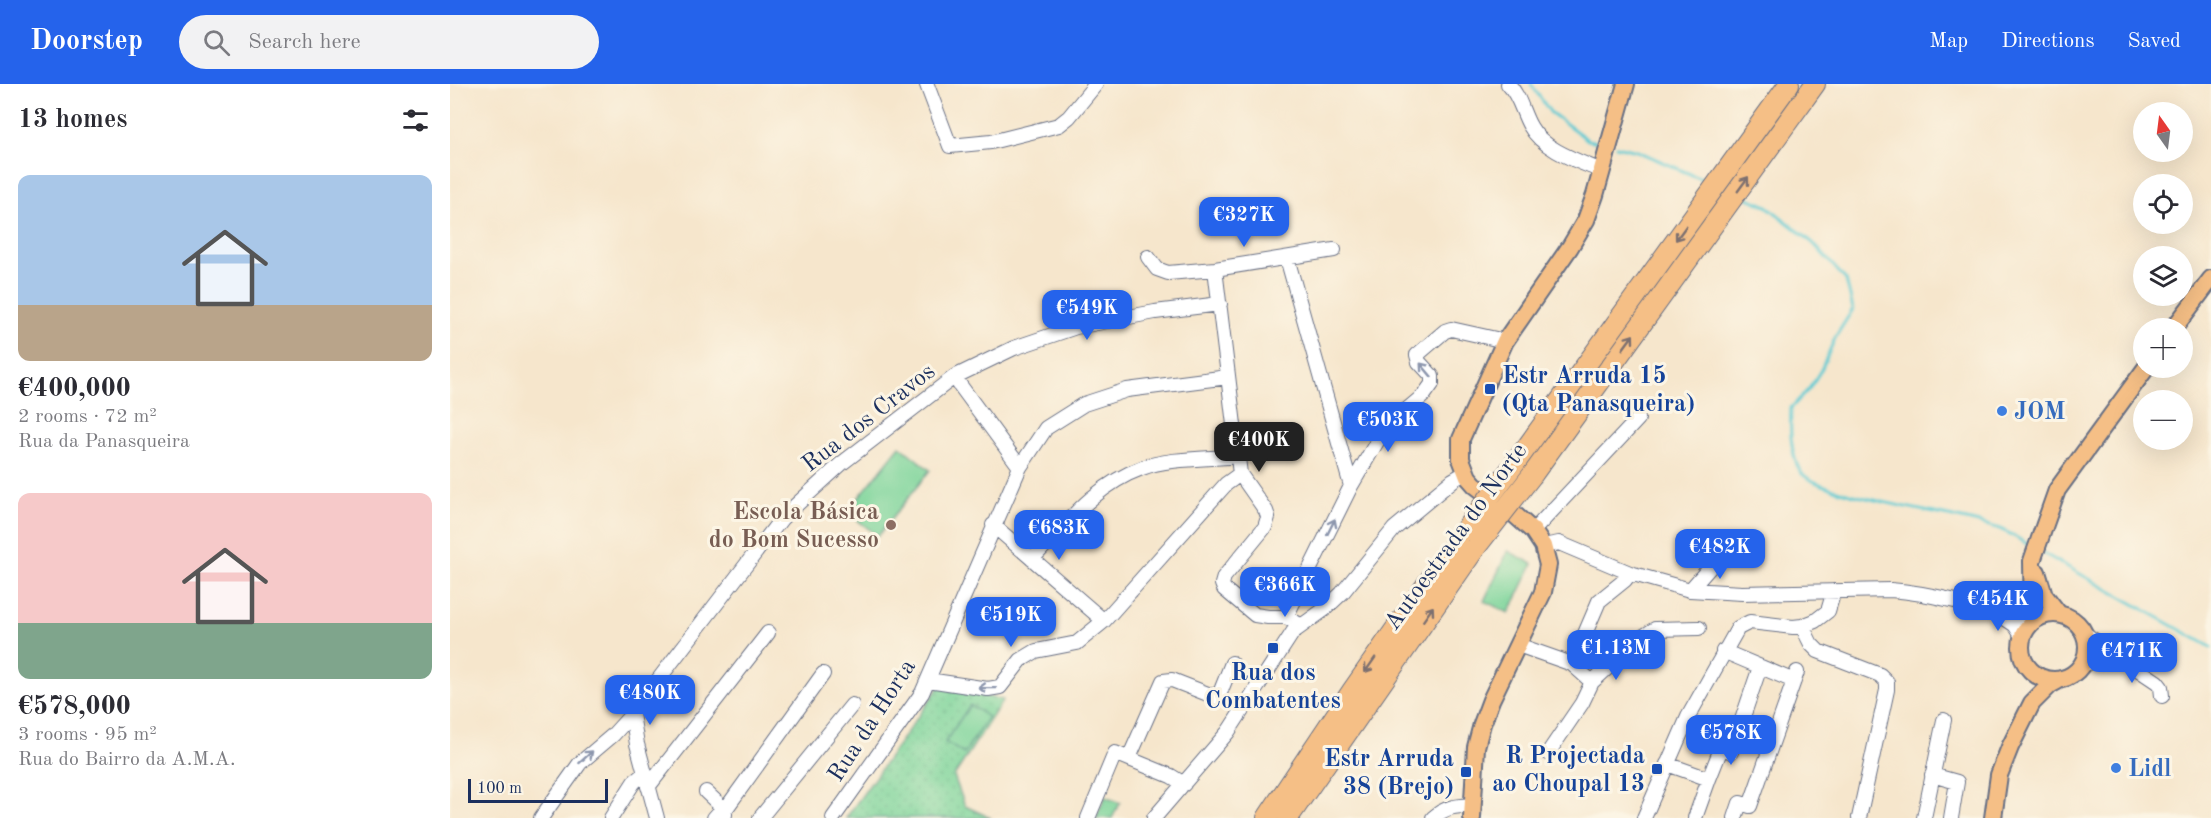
<!DOCTYPE html>
<meta charset="utf-8">
<style>
:root{--surface:#fff;--page:#f2f2f3;--text:#2b2b33;--muted:#7c7c81;--accent:#2563eb}
body{margin:0;font-family:"Old Standard TT",serif;background:var(--page);color:var(--text);height:100vh;display:flex;flex-direction:column;font-size:22px;white-space:nowrap}
*{box-sizing:border-box;margin:0}
p{font-size:20px;color:var(--muted)}
.icon{flex:none;width:33px;height:33px;fill:none;stroke:currentColor;stroke-width:2;stroke-linecap:round;stroke-linejoin:round}
.map{position:relative;flex:1;overflow:hidden}
.sheet{display:flex;flex-direction:column;background:var(--surface);width:450px}
.sheet>*{flex:none}
.needle{width:39px;rotate:346deg}
.buttons{position:absolute;left:1683px;top:18px;display:grid;gap:12px}
.buttons a{display:grid;place-items:center;width:60px;height:60px;border-radius:50%;background:var(--surface);box-shadow:0 6px 24px #0002;font-size:30px}
.scale{position:absolute;left:18px;bottom:15px;width:140px;box-sizing:border-box;padding-left:6px;border:3px solid #1b2f5e;border-top:0;font-size:16px;line-height:21px;white-space:nowrap;color:#1b2f5e;-webkit-text-stroke:4px #fcf5e5;paint-order:stroke}
.price{position:absolute;translate:-50% -51px;padding:0 14px;border-radius:12px;background:var(--accent);color:#fff;font-size:20px;line-height:39px;filter:drop-shadow(0 2px 3px #0008)}
.price::after{content:'';position:absolute;left:50%;top:36px;width:18px;height:14px;margin-left:-9px;background:inherit;clip-path:polygon(0 0,100% 0,50% 100%)}
.price.active{background:#222;color:#fff}
ul{padding:0;list-style:none}
li{display:grid;align-content:center;gap:12px;height:318px;padding:0 18px}
li span{display:grid;place-items:center;height:186px;border-radius:12px;color:#555}
li>.icon{margin-inline-start:auto}
span .icon{width:108px;height:108px;fill:#fffc;stroke-width:1}
li b{font-size:26px}
h2{display:flex;justify-content:space-between;align-items:center;height:72px;padding:0 18px;font-size:26px}
header{display:flex;align-items:center;gap:36px;box-sizing:border-box;height:84px;padding:0 30px;background:var(--accent);color:#fff}
header strong{font-size:28px}
nav{display:flex;gap:33px;margin-inline-start:auto;font-size:21px}
.search{width:420px;height:54px;background:var(--page);display:flex;align-items:center;gap:15px;box-sizing:border-box;padding:0 21px;border-radius:33px;color:var(--muted);font-size:22px}
main{display:flex;flex:1;min-height:0}
.map>svg:first-child{display:block}
</style>
<header>
<strong>Doorstep</strong>
<div class="search"><svg class="icon" aria-label="search" viewBox="0 0 24 24"><circle cx="10" cy="10" r="6"/><path d="M15 15l6 6"/></svg>Search here</div>
<nav><a>Map</a><a>Directions</a><a>Saved</a></nav>
</header>
<main>
<section class="sheet">
<h2>13 homes<svg class="icon" aria-label="filters" viewBox="0 0 24 24"><path d="M4 7h16M4 17h16"/><circle cx="9" cy="7" r="2"/><circle cx="15" cy="17" r="2"/></svg></h2>
<ul>
<li><span style="background:linear-gradient(#a9c7e8 70%,#b9a48a 0)"><svg class="icon" aria-label="home" viewBox="0 0 24 24"><path d="M3 11l9-7 9 7M6 9v11h12V9"/></svg></span><div><b>€400,000</b><p>2 rooms · 72 m²</p><p>Rua da Panasqueira</p></div></li>
<li><span style="background:linear-gradient(#f6c9c9 70%,#7fa58c 0)"><svg class="icon" aria-label="home" viewBox="0 0 24 24"><path d="M3 11l9-7 9 7M6 9v11h12V9"/></svg></span><div><b>€578,000</b><p>3 rooms · 95 m²</p><p>Rua do Bairro da A.M.A.</p></div></li>
</ul>
</section>
<div class="map">
<svg width="1761" height="734" viewBox="0 0 1761 734">
<defs>
<pattern id="park-dots" width="8" height="8" patternUnits="userSpaceOnUse" patternTransform="scale(1.5)"><rect width="8" height="8" fill="#7bd49a"/><path d="M2 2h.1M6 6h.1" fill="none" stroke="#6ab687" stroke-width="1.8" stroke-linecap="round"/></pattern>
</defs>
<rect width="100%" height="100%" fill="#fcf5e5"/>
<filter id="ink" filterUnits="userSpaceOnUse"><feTurbulence type="fractalNoise" baseFrequency=".0167" numOctaves="2"/><feDisplacementMap in="SourceGraphic" scale="12" xChannelSelector="R" yChannelSelector="G"/><feConvolveMatrix kernelMatrix="1 2 1 2 8 2 1 2 1" color-interpolation-filters="sRGB"/></filter>
<filter id="wash" filterUnits="userSpaceOnUse"><feTurbulence type="fractalNoise" baseFrequency=".008" numOctaves="4" result="noise"/><feDisplacementMap in="SourceGraphic" scale="24" xChannelSelector="R" yChannelSelector="G"/><feGaussianBlur stdDeviation="1.35" result="paint"/><feColorMatrix in="noise" values="0 0 0 0 0 0 0 0 0 0 0 0 0 0 0 0 0 1.4 0 .05"/><feComposite in="paint" operator="in"/></filter>
<g filter="url(#wash)">
<rect width="100%" height="100%" fill="#f6e6cc"/>
<path fill="url(#park-dots)" stroke="#4b827c" stroke-width="1.5" d="M489,603L553,616L504,692L515,722L541,734H396Z"/>
<path fill="#7bd49a" stroke="#4b827c" stroke-width="1.5" d="M450,362L480,386L428,452L397,428Z
M1058,467L1083,480L1059,529L1034,517Z
M520,621L538,633L514,670L495,658Z
M655,713L670,719L662,734H646Z"/>
<g fill="none" stroke-linecap="round" stroke-linejoin="round">
<path stroke="#5dcad3" stroke-width="3" d="M1081,0L1100,28L1138,56L1154,59
M1166,62L1187,67L1254,96
M1298,114L1317,122L1363,159L1396,196L1403,225L1386,252L1371,286L1359,305L1341,324C1340,346 1340,368 1350,387C1364,412 1517,431 1552,446C1562,450 1571,457 1581,462
M1591,468L1761,563"/>
</g>
</g>
<g filter="url(#ink)">
<g fill="none" stroke-linecap="round" stroke-linejoin="round">
<g stroke="#686f84" stroke-width="16">
<path id="minor" d="M1058,0C1070,12 1072,28 1080,42C1093,66 1128,77 1152,87
M477,1L500,62L541,58L609,41L619,33L646,0
M698,173L707,185L718,189L765,185L884,166
M837,174L901,402
M765,185L790,390L816,427L818,433L815,443L774,493L772,500L774,505L805,531L818,533H836L850,541
M504,293L570,383
M543,441L654,537
M1083,447L1188,335
M1093,462L1109,459L1180,489L1240,506L1292,509L1441,506C1489,510 1535,525 1581,538
M582,475C615,441 645,401 692,384C717,374 760,375 788,372
M1240,506L1276,465
M836,533L901,402L935,344L974,311L982,300V292L969,278L967,271L995,247L1001,245L1055,257
M1553,533L1565,541L1572,552
M1352,542L1361,560L1368,567L1430,591L1437,598V606L1409,734
M1635,550L1707,598L1711,603L1712,612
M1068,561L1122,580L1142,598
M1273,567L1344,597
M1122,580L1149,517L1175,496L1180,489
M1633,580L1662,574L1675,576
M478,596L538,605L550,603L571,576L586,567L627,559L654,537L776,400L790,390
M182,630L187,660L207,734
M1281,668L1310,583
M1098,669L1132,619L1142,598L1189,555L1205,545L1249,544
M679,674L713,597L722,596L768,614L782,579
M1217,680L1259,695L1245,734
M1482,691L1507,698L1501,734
M1259,695L1274,657
M198,703L318,549
M256,708L275,726V731
M91,734L130,679L163,651L182,630L332,434L391,380L504,293L564,264L626,243L705,228L770,220
M161,734L184,698L195,689
M264,734L272,725L275,726L373,590
M310,734L402,621
M383,734L472,609L570,383L596,344L634,320L677,306L778,293
M638,734L665,669L721,692L734,700
M704,734L778,648L843,548L875,525L892,509L944,445L1003,396L1015,389
M983,734C996,722 1007,722 1023,721
M1194,734L1238,633L1288,544L1300,538L1343,543L1352,542L1365,537L1378,527L1384,507
M1285,734L1290,719L1300,722L1347,588
M1474,734L1494,636"/>
</g>
<g stroke="#686f84" stroke-width="20">
<path id="major" d="M1724,244L1761,195
M1587,488L1594,511L1608,529
M1571 563a33 33 0 1 1 66 0a33 33 0 1 1-66 0Z
M1583,536L1582,477L1607,406L1696,284
M1022,734L1026,663L1032,640L1041,616L1093,508L1098,481L1093,462L1083,447L1065,431L1025,401L1018,393L1011,375V355L1055,257L1120,163L1136,136L1145,111L1176,0
M1543,734L1549,691L1560,663L1582,619L1600,601L1611,595"/>
</g>
<g stroke="#686f84" stroke-width="22">
<path id="highway" d="M1066,378L1339,0
M1083,390L1365,0
M817,734L902,607L1014,447
M838,734L1026,463"/>
</g>
<use href="#minor" stroke="#fff" stroke-width="14"/>
<use href="#major" stroke="#f5bf86" stroke-width="16"/>
<use href="#highway" stroke="#f5bf86" stroke-width="20"/>
<g stroke="#686f84" stroke-width="22" stroke-linecap="butt">
<path id="highway-bridge" d="M1014,447L1066,378
M1026,463L1083,390"/>
</g>
<use href="#highway-bridge" stroke="#f5bf86" stroke-width="20"/>
</g>
<defs><path id="oneway-shaft" d="M-6 0H5M1.5-3L5.5 0L1.5 3" fill="none" stroke-width="1.6" stroke-linecap="round" stroke-linejoin="round" transform="scale(1.5)"/></defs>
<g stroke="#7d7070">
<use href="#oneway-shaft" transform="translate(1293 100) rotate(-54)"/>
<use href="#oneway-shaft" transform="translate(1231 149) rotate(126)"/>
<use href="#oneway-shaft" transform="translate(1178 258) rotate(-54)"/>
<use href="#oneway-shaft" transform="translate(978 530) rotate(-55)"/>
<use href="#oneway-shaft" transform="translate(920 581) rotate(125)"/>
</g>
<g stroke="#8d97ae">
<use href="#oneway-shaft" transform="translate(976 286) rotate(-130)"/>
<use href="#oneway-shaft" transform="translate(881 443) rotate(-64)"/>
<use href="#oneway-shaft" transform="translate(537 604) rotate(-179)"/>
<use href="#oneway-shaft" transform="translate(136 673) rotate(-42)"/>
</g>
</g>
<g fill="#1a4fb4" stroke="#fcf5e5" stroke-width="2">
<rect x="1034" y="299" width="12" height="12" rx="3"/>
<rect x="817" y="558" width="12" height="12" rx="3"/>
<rect x="1201" y="679" width="12" height="12" rx="3"/>
<rect x="1010" y="682" width="12" height="12" rx="3"/>
</g>
<g fill="#3f7fe0" stroke="#fcf5e5" stroke-width="2">
<circle cx="1552" cy="327" r="6"/>
<circle cx="1666" cy="684" r="6"/>
</g>
<circle fill="#8d6e63" stroke="#fcf5e5" stroke-width="2" cx="441" cy="441" r="6"/>
<g text-anchor="middle" stroke-width="6" stroke-linejoin="round" paint-order="stroke">
<g font-size="24" font-weight="bold" fill="#164399" stroke="#fcf5e5" text-anchor="end">
<text x="1052" y="299" text-anchor="start">Estr Arruda 15<tspan x="1052" dy="28">(Qta Panasqueira)</tspan></text>
<text x="823" y="596" text-anchor="middle">Rua dos<tspan x="823" dy="28">Combatentes</tspan></text>
<text x="1195" y="679">R Projectada<tspan x="1195" dy="28">ao Choupal 13</tspan></text>
<text x="1004" y="682">Estr Arruda<tspan x="1004" dy="28">38 (Brejo)</tspan></text>
</g>
<g font-size="24" font-weight="bold" fill="#366cbe" stroke="#fcf5e5" text-anchor="start">
<text x="1564" y="335">JOM</text>
<text x="1678" y="692">Lidl</text>
</g>
<g font-size="24" fill="#1b2f5e" stroke="#fcf5e5">
<text transform="translate(418 333) rotate(-38)" y="8">Rua dos Cravos</text>
<text transform="translate(1005 452) rotate(-54)" y="8">Autoestrada do Norte</text>
<text transform="translate(421 636) rotate(-57)" y="8">Rua da Horta</text>
</g>
<g font-size="24" font-weight="bold" fill="#785e54" stroke="#fcf5e5" text-anchor="end">
<text x="429" y="435">Escola Básica<tspan x="429" dy="28">do Bom Sucesso</tspan></text>
</g>
</g>
</svg>
<div class="buttons">
<a><svg class="needle" viewBox="-14 -14 28 28"><path d="M0-13l5 13h-10z" fill="#e53935"/><path d="M0 13l5-13h-10z" fill="#7c7c81"/></svg></a>
<a><svg class="icon" aria-label="locate" viewBox="0 0 24 24"><circle cx="12" cy="12" r="6"/><path d="M12 2v4M12 18v4M2 12h4M18 12h4"/></svg></a>
<a><svg class="icon" aria-label="layers" viewBox="0 0 24 24"><path d="M12 4l9 5-9 5-9-5zM3 14l9 5 9-5"/></svg></a>
<a>+</a>
<a>−</a>
</div>
<div class="scale">100 m</div>
<b class="price" style="left:794px;top:164px">€327K</b>
<b class="price" style="left:637px;top:257px">€549K</b>
<b class="price" style="left:938px;top:369px">€503K</b>
<b class="price active" style="left:809px;top:389px">€400K</b>
<b class="price" style="left:609px;top:477px">€683K</b>
<b class="price" style="left:1270px;top:496px">€482K</b>
<b class="price" style="left:835px;top:534px">€366K</b>
<b class="price" style="left:1548px;top:548px">€454K</b>
<b class="price" style="left:561px;top:564px">€519K</b>
<b class="price" style="left:1166px;top:597px">€1.13M</b>
<b class="price" style="left:1682px;top:600px">€471K</b>
<b class="price" style="left:200px;top:642px">€480K</b>
<b class="price" style="left:1281px;top:682px">€578K</b>
</div>
</main>
